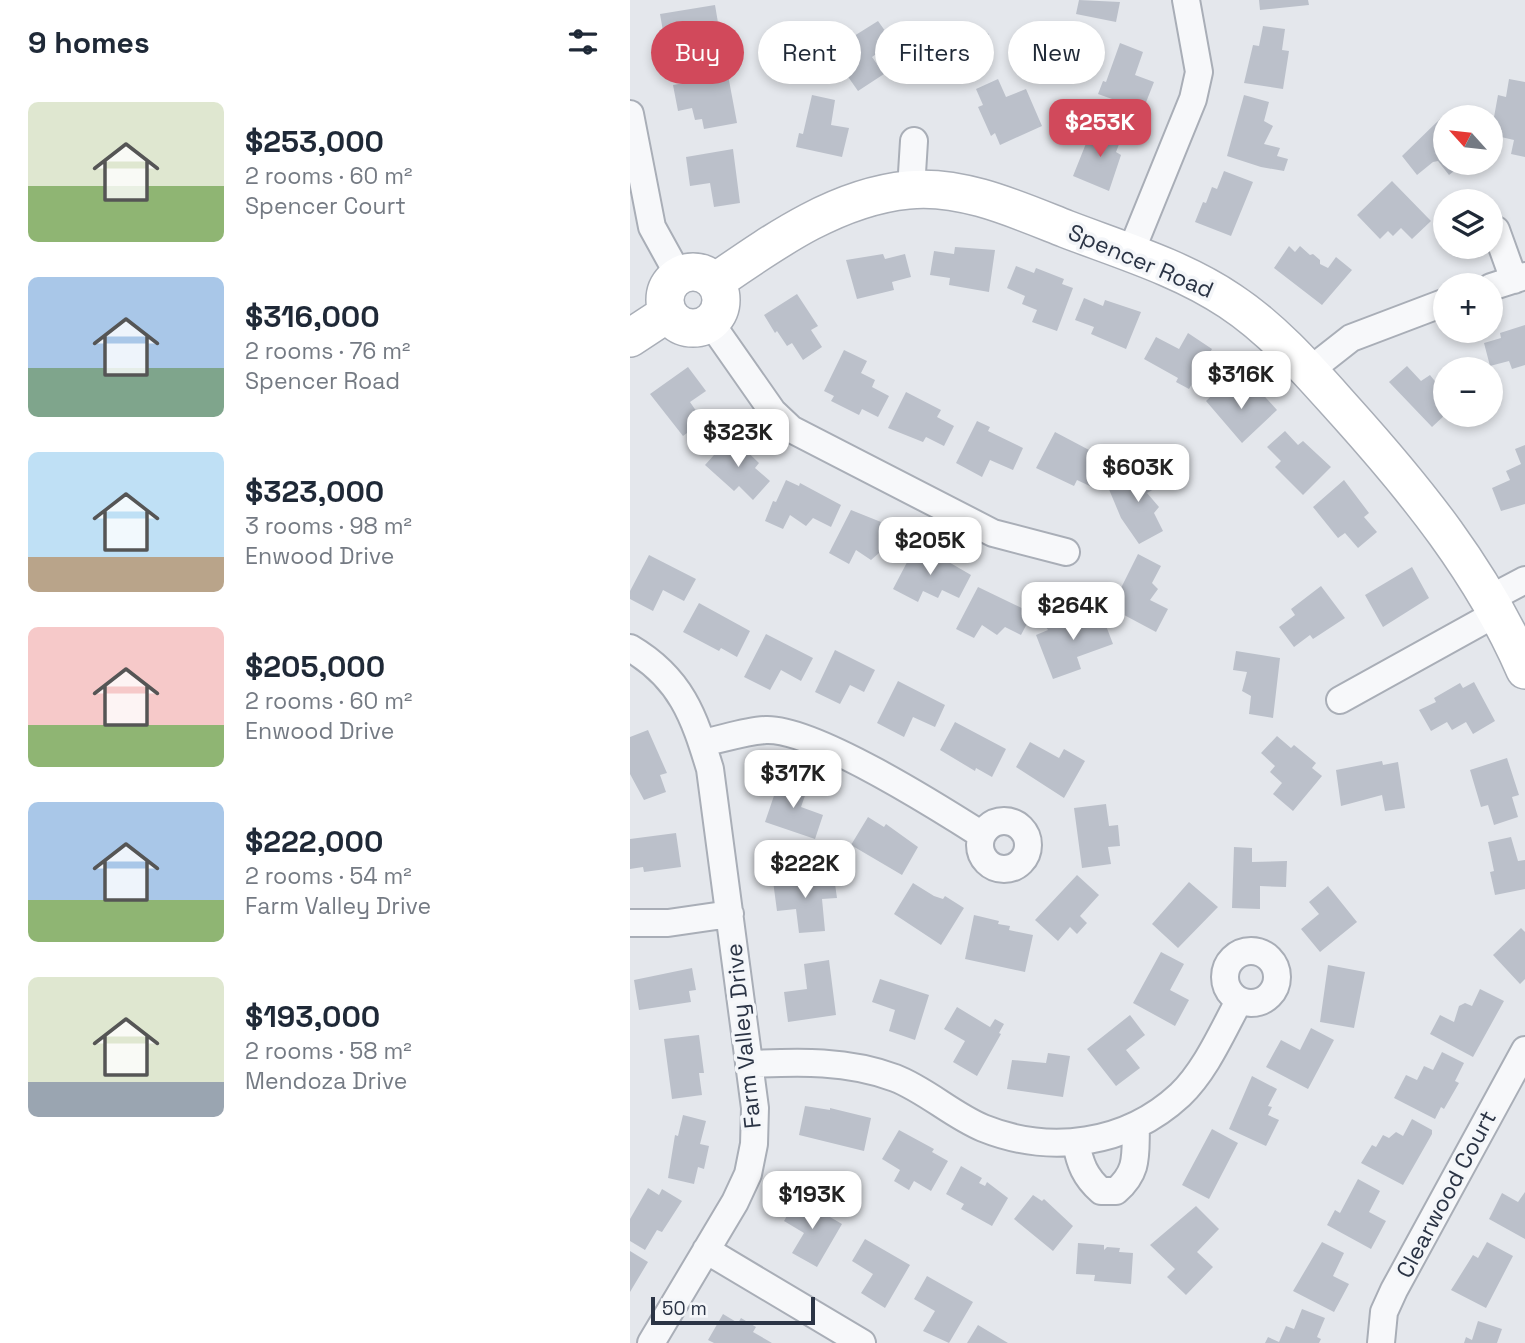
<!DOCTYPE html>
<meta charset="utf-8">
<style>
:root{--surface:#fff;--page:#f6f6f7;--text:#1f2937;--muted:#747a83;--accent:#d1495b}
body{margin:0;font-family:"Space Grotesk",sans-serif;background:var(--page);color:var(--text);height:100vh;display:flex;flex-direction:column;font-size:26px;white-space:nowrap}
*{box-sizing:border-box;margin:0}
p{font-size:23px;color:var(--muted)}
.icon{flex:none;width:38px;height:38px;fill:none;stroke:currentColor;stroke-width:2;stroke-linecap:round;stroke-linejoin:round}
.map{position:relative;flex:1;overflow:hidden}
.drawer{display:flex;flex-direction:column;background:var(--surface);width:630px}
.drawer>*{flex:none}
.guide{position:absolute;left:21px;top:21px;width:665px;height:63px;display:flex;gap:14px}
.needle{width:46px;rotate:297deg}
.tools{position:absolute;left:803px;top:105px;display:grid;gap:14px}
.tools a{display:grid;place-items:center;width:70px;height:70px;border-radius:50%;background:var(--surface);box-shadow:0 4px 10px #0003;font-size:35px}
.scale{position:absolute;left:21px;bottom:18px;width:164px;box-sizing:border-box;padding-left:7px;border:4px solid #2b3445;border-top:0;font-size:19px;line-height:24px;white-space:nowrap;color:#2b3445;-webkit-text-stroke:5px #f4f6f9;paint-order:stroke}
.price{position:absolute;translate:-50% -60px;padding:0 16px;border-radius:14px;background:#fff;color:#222;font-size:23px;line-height:46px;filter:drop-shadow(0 2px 4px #0008)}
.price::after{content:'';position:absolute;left:50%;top:42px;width:21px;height:16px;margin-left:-10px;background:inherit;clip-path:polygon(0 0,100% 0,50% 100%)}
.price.on{background:var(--accent);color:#fff}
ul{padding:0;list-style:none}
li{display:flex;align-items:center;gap:21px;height:175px;padding:0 28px}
li span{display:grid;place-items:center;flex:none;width:196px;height:140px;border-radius:10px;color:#555}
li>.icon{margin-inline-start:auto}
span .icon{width:84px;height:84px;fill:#fffc;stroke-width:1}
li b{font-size:30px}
h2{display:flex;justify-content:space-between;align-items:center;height:84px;padding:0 28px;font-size:30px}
.chip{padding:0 24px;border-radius:32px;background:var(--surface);box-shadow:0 4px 10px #0003;font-size:24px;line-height:63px}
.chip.on{background:var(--accent);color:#fff}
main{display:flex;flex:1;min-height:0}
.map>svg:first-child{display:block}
</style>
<main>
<section class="drawer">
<h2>9 homes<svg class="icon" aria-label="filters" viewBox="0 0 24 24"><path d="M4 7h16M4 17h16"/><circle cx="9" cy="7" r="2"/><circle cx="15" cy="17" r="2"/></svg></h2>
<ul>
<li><span style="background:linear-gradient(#dfe7d0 60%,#8fb573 0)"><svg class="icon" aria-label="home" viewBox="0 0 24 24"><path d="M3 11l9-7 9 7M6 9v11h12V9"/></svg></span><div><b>$253,000</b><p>2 rooms · 60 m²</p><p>Spencer Court</p></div></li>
<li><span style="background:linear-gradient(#a9c7e8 65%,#7fa58c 0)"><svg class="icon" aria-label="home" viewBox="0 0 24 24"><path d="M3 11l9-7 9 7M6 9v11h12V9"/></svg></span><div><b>$316,000</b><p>2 rooms · 76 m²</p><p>Spencer Road</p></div></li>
<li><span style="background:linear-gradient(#bfe0f5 75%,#b9a48a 0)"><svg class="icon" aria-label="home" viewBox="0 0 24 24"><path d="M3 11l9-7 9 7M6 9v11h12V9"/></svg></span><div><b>$323,000</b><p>3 rooms · 98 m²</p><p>Enwood Drive</p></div></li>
<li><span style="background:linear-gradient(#f6c9c9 70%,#8fb573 0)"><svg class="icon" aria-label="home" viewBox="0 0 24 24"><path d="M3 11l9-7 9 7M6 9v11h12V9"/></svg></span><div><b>$205,000</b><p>2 rooms · 60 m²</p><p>Enwood Drive</p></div></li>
<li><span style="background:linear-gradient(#a9c7e8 70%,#8fb573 0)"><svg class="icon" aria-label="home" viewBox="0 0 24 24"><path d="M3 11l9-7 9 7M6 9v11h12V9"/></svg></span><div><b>$222,000</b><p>2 rooms · 54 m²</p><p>Farm Valley Drive</p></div></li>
<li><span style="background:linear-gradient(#dfe7d0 75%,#9aa5b1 0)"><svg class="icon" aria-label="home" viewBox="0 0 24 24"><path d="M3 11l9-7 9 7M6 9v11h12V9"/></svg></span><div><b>$193,000</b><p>2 rooms · 58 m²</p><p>Mendoza Drive</p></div></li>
</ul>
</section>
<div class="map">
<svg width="895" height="1343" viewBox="0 0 895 1343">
<rect width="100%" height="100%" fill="#e4e7ec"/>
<path fill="#bbc0ca" d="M449,0L490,2L486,22L446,14Z
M629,0H678L679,5L630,10Z
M85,5L93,52L60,57L58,46L52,47L50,35L34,37L30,14Z
M248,21L263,42L242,57L254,74L228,91L200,51Z
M333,24L359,34L342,77L330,73L329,78L283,56L292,32L310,39L313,30L328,36Z
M633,26L655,29L652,50L659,51L653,89L614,83L623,45L629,46Z
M490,43L513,52L505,75L524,82L513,110L468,94L473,81L476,82Z
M98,75L107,123L74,129L72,119L65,120L62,108L48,111L43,85Z
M368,79L376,97L396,89L412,126L370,145L365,133L361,136L348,107L353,105L346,89Z
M879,79L895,82V157L881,154L884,140L871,137L872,130L862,128L868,95L876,97Z
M182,95L205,100L201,125L219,128L212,157L166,147L169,133L173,134Z
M614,95L639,102L634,121L643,126L634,144L650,148L647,156L658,159L654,171L631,167L597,156Z
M810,119L816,126V163H834L819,175L808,161L803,162L787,175L772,156Z
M471,125L493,134L486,152L491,155L479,191L443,176L457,141L464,144Z
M103,149L110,203L84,207L80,183L60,186L56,157Z
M594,171L623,182L601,236L565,222L573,202L576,203L582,187L587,189Z
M762,181L801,221L782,239L771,228L763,236L758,231L750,239L727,215Z
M659,246L665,252L670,246L680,255L683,254L690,260V264L698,268L706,257L722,270L692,305L644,268Z
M325,247L365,250L359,292L319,285L320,278L300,275L304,251L324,254Z
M253,254L255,259L275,254L281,277L262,282L264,290L227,299L216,260Z
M386,266L404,273L406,268L434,279L432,284L443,288L427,331L402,322L407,310L392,304L395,296L377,288Z
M167,294L188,326L181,330L192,347L173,360L162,343L157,346L147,331L145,333L134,315Z
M454,298L473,306L475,300L511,312L496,349L461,334L464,327L445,320Z
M895,325V365L882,369L879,361L860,366L854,343L871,338L870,333Z
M558,333L582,349L559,389L546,382L548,378L514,359L526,337L549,349Z
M214,350L237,361L231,373L245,380L242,387L259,396L248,417L232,409L229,415L201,401L204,396L194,391Z
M777,366L791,381L800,375L812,390L816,387V414L802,427L759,382Z
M58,367L76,391L60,402L73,421L53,436L20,394Z
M595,383L612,400L626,387L647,410L612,443L576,401Z
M276,392L311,410L307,417L324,426L314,446L296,437L293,442L258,428Z
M347,421L360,427L358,431L393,448L383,470L360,460L352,477L326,463Z
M655,431L668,445L673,441L701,467L673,495L645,467L651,461L637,447Z
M425,432L461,451L458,457L476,466L464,488L447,480L444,486L406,468Z
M101,436L129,463L125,468L140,481L123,500L109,486L104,491L75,465Z
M895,445V504L871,511L862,488L880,480L876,471L891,464L885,449Z
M520,466L531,485L517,493L529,507L524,513L533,531L509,544L491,518L478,487Z
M156,480L169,486L170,483L211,505L201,527L183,518L176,526L160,515L153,529L135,521L143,501L146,502Z
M714,480L739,513L734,517L747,532L728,548L715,533L708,538L683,507Z
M221,510L251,522L250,524L279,538L266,561L249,553L241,560L226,550L219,564L199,553Z
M285,547L297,553L298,550L341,575L329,598L312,590L308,598L293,591L288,602L263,589Z
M508,554L531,566L522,583L528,589L520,600L538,609L526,632L481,608Z
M19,555L66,579L54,601L33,590L23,611L0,599V591Z
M782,567L799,598L753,627L735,595Z
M691,586L715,618L683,639L680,635L664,647L649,627L665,615L661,609Z
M348,587L400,612L402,614L391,635L375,627L367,635L352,625L344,638L326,629Z
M69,603L120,631L107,657L91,648L89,651L53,632Z
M470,610L483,644L447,657L451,669L423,679L406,635L418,630L416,627Z
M136,634L183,658L171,681L151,670L140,690L114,677Z
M205,650L245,670L234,692L220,685L210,704L185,692Z
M606,651L650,658L643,718L619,714L621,696L612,691L617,672L603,670Z
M268,681L315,705L305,727L283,717L274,737L247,723Z
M844,682L865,721L843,734L836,722L822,730L817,722L801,731L789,710L806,702L804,698L830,683L833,688Z
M325,722L376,749L362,777L346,768L345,771L310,750Z
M18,730L37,773L30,775L36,792L14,800L0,774V737Z
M647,736L661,748L664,745L686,763L682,768L692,776L663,811L643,794L652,783L640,772L645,766L631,753Z
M400,742L429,758L434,749L455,761L434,798L386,767Z
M877,758L889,795L882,797L888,817L864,825L858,805L851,807L840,770Z
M752,761L753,765L768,762L775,808L755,811L752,795L711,806L706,770Z
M150,778L178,787L171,807L193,815L185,839L135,822Z
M476,804L479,826L488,825L490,846L478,847L481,864L452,868L444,808Z
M238,817L254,827L256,824L288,847L272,875L221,845Z
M46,833L51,867L14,872L13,867L0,869V839Z
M881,837L888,861L895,860V889L865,895L860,872L864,871L858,842Z
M604,847L622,848V862L657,861L656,887L630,886V909L602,908Z
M447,875L469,895L450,916L457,923L447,934L440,927L428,941L405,920Z
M188,876V878L204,877L207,898L192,899L195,931L169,933L166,909L147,911L143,881Z
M559,882L588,907L548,948L522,924Z
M283,883L304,896L313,899L315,896L334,908L311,945L264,914Z
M698,886L727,922L690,952L671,929L689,914L679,902Z
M344,915L369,921L368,924L380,926L379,930L403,935L395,972L335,959Z
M891,928L895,932V979L890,984L863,955Z
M531,952L554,964L540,990L559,1000L545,1026L503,1003Z
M199,960L206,1015L158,1022L154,992L177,989L174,964Z
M698,965L735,972L724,1028L690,1022Z
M62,968L66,990L59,991L61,1002L9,1010L4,980Z
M250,979L299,995L285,1040L259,1031L265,1010L242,1002Z
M850,989L874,1001L843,1057L800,1034L810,1015L824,1022L829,1006L835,1003L842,1006Z
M327,1007L360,1027L365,1019L374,1024L369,1033L371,1034L347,1076L323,1062L335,1041L314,1029Z
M500,1015L515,1035L496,1050L510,1068L486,1086L457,1049Z
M681,1028L704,1040L678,1089L636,1067L651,1040L670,1050Z
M69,1035L74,1073H69L72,1095L42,1099L34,1039Z
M812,1052L834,1063L825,1081L829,1083L814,1109L811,1107L805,1119L764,1098L776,1075L787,1080L794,1066L803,1070Z
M418,1053L440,1056L433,1097L377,1089L382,1060L416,1063Z
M622,1076L647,1089L638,1106L642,1107L638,1115L649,1120L636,1146L599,1129Z
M175,1106L200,1110V1108L241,1118L234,1151L169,1135Z
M53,1115L76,1121L70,1144L79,1146L74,1169L68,1167L64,1184L38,1178L45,1135L48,1136Z
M782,1119L802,1130V1134L773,1185L731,1163L742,1145L746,1147L753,1135L759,1138L766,1132L773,1136Z
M582,1129L608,1143L579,1199L552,1185Z
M269,1130L304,1149L302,1152L318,1161L301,1191L284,1181L279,1190L264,1181L270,1170L252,1159Z
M331,1166L352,1178L349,1183L355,1186L357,1182L378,1198L362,1226L331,1209L334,1204L316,1194Z
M728,1179L750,1191L739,1212L756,1221L741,1249L697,1225L705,1210L710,1213Z
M18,1188L29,1195L32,1189L52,1201L32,1232L27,1230L15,1250L0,1241V1219Z
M895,1192V1239L859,1219L872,1193L888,1202Z
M403,1195L412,1201L414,1199L443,1226L423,1251L384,1219Z
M167,1198L212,1224L187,1267L162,1253L174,1233L154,1221Z
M566,1206L589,1229L567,1252L583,1267L556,1295L537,1277L545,1269L520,1245Z
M235,1239L280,1265L255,1308L231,1293L243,1274L222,1261Z
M692,1242L714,1253L703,1276L719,1284L704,1312L663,1291Z
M857,1242L883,1256L856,1308L821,1290L843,1255L848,1258Z
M448,1243L474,1245V1250L477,1247L490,1248L489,1252L503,1253L501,1284L464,1281L465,1275L446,1274Z
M0,1251L18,1262L0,1292Z
M297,1276L343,1302L319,1343L293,1331L305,1311L284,1299Z
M672,1309L695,1318L687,1337L691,1339L689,1343H635L638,1337L649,1342L656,1326L664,1329Z
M93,1314L108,1323L111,1318L126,1327L123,1332L142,1343H84L78,1340Z
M848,1321L872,1329L867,1343H834L836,1337L842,1340Z
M348,1325L378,1343H337Z"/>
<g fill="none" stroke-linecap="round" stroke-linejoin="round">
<g stroke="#a9aeb7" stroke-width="30">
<path id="minor" d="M0,114L22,227L49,276
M281,189L284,141
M866,230L884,280
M500,254L563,99L569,72L556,0
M861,287L895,276
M80,322L143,412L161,429L363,533L436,552
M679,371L721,338L816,302
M859,599L895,580
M0,648C51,678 64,716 80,769L125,1108L124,1144L118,1174L105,1202L21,1343
M710,700L867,613
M72,743C93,739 115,731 136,730C183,728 308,807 352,835
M350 845a24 24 0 1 1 48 0a24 24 0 1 1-48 0Z
M0,923H38L100,914
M595 977a26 26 0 1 1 52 0a26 26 0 1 1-52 0Z
M119,1064C169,1062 217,1060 265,1078C296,1090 322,1115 353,1128C420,1155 496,1145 550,1095C576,1070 592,1032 609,1001
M446,1143C450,1164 455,1177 471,1191H486C509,1171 505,1155 506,1126
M76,1250L232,1343
M751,1343L754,1312L764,1290L895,1050"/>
</g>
<g stroke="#a9aeb7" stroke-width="40">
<path id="secondary" d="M35 300a28 28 0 1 1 56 0a28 28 0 1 1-56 0Z
M85,282C143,242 206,197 278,190C331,184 388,210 436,229C491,250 551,268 600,301C644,330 680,372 715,411C786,490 852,571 895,670
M0,338L38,313"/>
</g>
<use href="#minor" stroke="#f7f8fa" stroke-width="26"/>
<use href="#secondary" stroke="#fff" stroke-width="37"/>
</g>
<g text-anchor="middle" stroke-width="7" stroke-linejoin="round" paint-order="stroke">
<g font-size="23" fill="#2b3445" stroke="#f4f6f9">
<text transform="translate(511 261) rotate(23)" y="8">Spencer Road</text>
<text transform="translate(113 1036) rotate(-96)" y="8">Farm Valley Drive</text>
<text transform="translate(816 1194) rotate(-62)" y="8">Clearwood Court</text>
</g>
</g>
</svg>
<div class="tools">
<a><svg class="needle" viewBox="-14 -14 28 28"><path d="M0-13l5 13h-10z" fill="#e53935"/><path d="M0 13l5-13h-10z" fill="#747a83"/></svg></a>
<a><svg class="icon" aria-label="layers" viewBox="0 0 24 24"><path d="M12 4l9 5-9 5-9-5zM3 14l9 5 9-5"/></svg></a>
<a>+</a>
<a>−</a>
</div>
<div class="scale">50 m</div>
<b class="price on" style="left:470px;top:159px">$253K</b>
<b class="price" style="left:611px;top:411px">$316K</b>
<b class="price" style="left:108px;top:469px">$323K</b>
<b class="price" style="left:508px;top:504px">$603K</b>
<b class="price" style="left:300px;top:577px">$205K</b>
<b class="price" style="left:443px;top:642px">$264K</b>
<b class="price" style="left:163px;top:810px">$317K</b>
<b class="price" style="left:175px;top:900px">$222K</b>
<b class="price" style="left:182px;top:1231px">$193K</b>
<div class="guide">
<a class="chip on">Buy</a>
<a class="chip">Rent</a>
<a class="chip">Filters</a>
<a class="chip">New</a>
</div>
</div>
</main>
